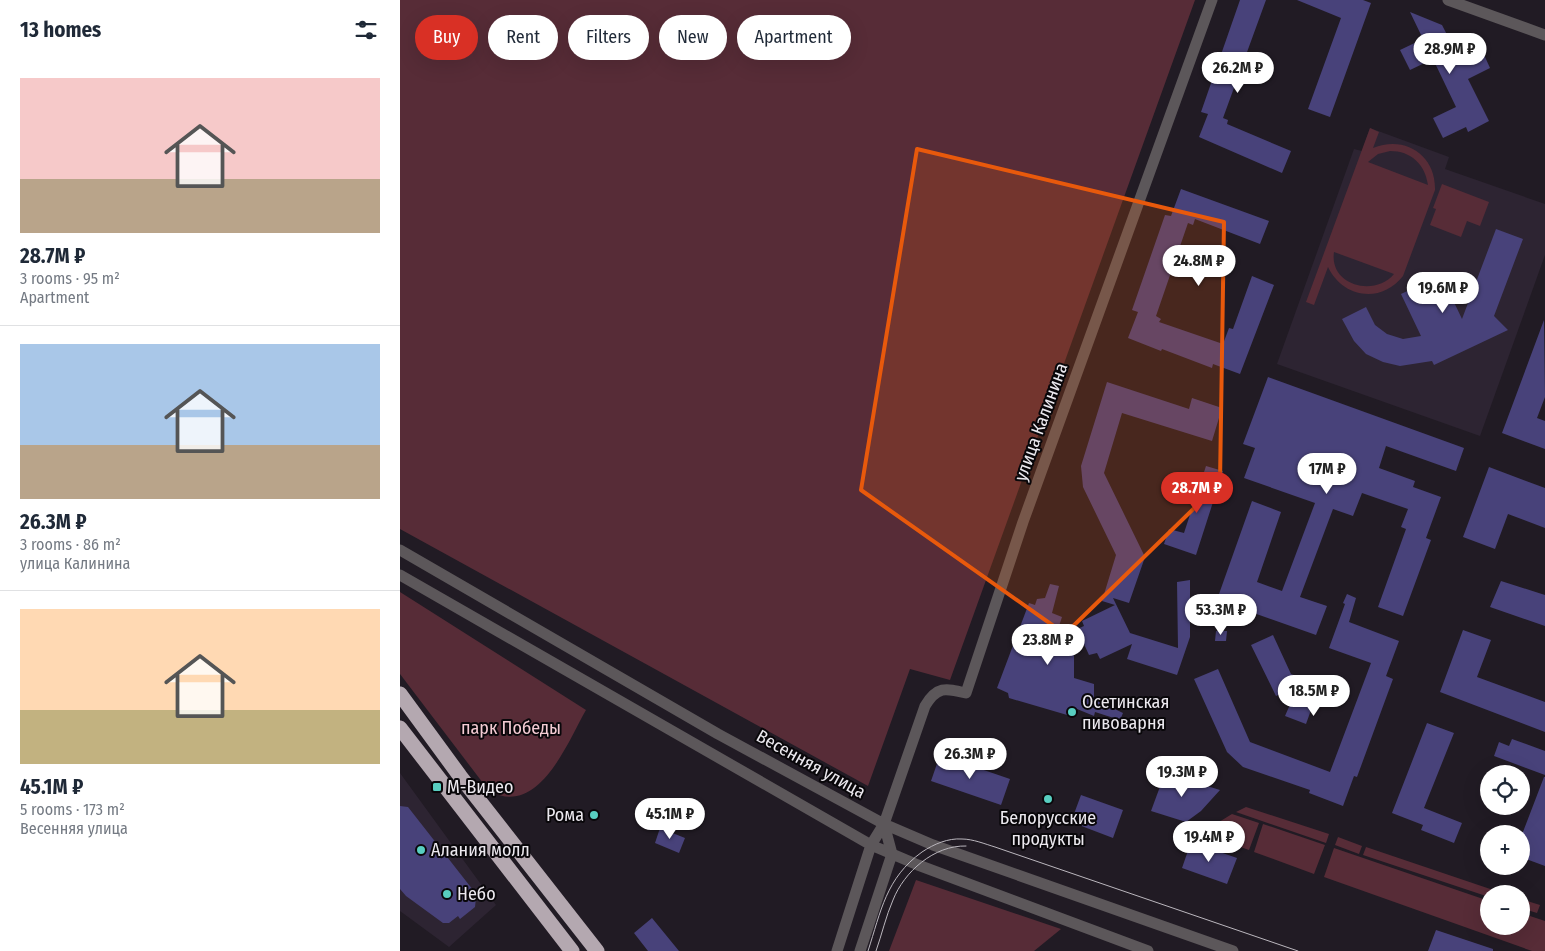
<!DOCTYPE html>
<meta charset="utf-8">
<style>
:root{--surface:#fff;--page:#f6f6f7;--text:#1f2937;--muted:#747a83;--line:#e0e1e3;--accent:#d93025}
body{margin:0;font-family:"Fira Sans Condensed",sans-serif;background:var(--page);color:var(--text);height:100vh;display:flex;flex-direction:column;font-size:19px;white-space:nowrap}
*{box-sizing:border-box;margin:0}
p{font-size:16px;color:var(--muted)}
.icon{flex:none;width:28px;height:28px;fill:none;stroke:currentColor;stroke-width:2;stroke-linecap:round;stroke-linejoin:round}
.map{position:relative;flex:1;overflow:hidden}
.details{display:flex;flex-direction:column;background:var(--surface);width:400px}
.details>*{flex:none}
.top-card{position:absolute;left:15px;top:15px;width:475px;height:45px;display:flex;gap:10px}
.buttons{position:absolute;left:1080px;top:765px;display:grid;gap:10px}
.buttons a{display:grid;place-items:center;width:50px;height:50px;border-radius:50%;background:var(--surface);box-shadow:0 5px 20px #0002;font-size:25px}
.price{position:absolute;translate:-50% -42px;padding:0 11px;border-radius:18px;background:#fff;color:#222;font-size:16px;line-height:32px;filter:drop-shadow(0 1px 2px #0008)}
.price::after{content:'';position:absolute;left:50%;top:30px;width:15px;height:11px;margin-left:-8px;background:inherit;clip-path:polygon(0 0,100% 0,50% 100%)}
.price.current{background:var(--accent);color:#fff}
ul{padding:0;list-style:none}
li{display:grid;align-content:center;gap:10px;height:265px;padding:0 20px}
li+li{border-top:1px solid var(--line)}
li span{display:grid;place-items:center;height:155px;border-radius:0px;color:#555}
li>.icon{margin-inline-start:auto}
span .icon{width:90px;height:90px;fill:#fffc;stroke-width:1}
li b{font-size:21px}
h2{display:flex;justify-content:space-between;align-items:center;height:60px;padding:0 20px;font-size:21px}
.tag{padding:0 18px;border-radius:22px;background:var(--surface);box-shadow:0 5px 20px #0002;font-size:18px;line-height:45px}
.tag.current{background:var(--accent);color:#fff}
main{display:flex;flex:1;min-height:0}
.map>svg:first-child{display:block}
</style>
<main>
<section class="details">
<h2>13 homes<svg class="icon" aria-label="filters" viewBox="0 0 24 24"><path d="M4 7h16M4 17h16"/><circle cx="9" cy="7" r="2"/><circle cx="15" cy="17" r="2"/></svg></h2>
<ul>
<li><span style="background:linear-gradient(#f6c9c9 65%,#b9a48a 0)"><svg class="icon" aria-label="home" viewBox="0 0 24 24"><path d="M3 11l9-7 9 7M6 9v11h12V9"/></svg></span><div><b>28.7M ₽</b><p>3 rooms · 95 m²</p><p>Apartment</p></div></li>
<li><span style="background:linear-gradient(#a9c7e8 65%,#b9a48a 0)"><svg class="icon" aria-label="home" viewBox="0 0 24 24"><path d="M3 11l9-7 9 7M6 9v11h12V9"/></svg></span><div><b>26.3M ₽</b><p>3 rooms · 86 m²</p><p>улица Калинина</p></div></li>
<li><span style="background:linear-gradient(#ffd9b3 65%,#c2b280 0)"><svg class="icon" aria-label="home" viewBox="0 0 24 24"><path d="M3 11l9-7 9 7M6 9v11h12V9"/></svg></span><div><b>45.1M ₽</b><p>5 rooms · 173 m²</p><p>Весенняя улица</p></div></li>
</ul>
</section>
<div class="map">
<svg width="1145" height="951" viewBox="0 0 1145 951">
<rect width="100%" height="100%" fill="#211b24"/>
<path fill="#2d2432" d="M970,128L1049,157L1045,169L1145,204V255L1080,436L877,364L954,149L962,151Z
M0,773L96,905L49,947L0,911Z"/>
<path fill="#572c37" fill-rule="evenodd" d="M0,0H795L550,680L510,669L468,786L0,529Z
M970,128L979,132L973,148C1005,135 1036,155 1035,190L1003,276C981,304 943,298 928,267L914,305L906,302ZM990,151C1011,151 1025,164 1028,185L968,162L978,154ZM934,252L994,274C975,297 929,286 934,252Z
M1042,184L1089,202L1080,226L1067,221L1061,237L1030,225L1036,209L1033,208Z
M0,592L186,710C167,743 139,818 89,791L0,674Z
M846,807L929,834L926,843L836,812Z
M832,814L859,823L849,850L801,833Z
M863,824L925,845L914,874L854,852Z
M938,837L962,846L959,854L935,845Z
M966,847L1105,894H1089V897L963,855Z
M934,848L1089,901V926H1121V913L1145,921V951H1132L924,877Z
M516,880L661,929L634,951H489Z
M1121,899L1140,905L1137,913L1121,908Z"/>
<path fill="#48427a" d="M840,0H866L823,118L828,120L827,124L891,151L882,173L799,137L808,114L801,112Z
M897,0H963L971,3L930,117L908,109L941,18Z
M1010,12L1042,25L1059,58L1081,48L1090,68L1068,79L1089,121L1068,132L1066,127L1043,138L1033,118L1056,107L1033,59L1010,70L1000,50L1023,39Z
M781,189L869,221L860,244L795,219L793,225L788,223L756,316L761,319L759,322L823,344L829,328L833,329L852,276L874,285L840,374L813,364L812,368L762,349L761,351L728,338L738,312L732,310L765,215L771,216Z
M1096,229L1123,239L1094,316L1108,330L1034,365L1032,361L1000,366L983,362L966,354L954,341L942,319L966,307L975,325L987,334L1003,339L1021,336L1001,294L1041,275L1062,319Z
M1144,320L1145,397L1137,418L1145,421V449L1102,433Z
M868,377L1064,448L1056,471L986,446L979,468L1015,481L1013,487L1041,497L1026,538L1031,540L1003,616L978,607L1006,529L1001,527L1008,509L962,493L953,516L933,509L900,597L927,606L916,635L848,611L850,605L819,594L852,501L881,512L857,582L882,591L915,503L844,478L855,448L843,444Z
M707,382L789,409L792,398L822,408L812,441L722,413L704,473L745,557L729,603L713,598L730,633L778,648L777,582L790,580V637L777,675L727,659L732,644L700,659L697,653L689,655L677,629L684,626L682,621L715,605L702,601L716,555L683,487L681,466Z
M806,466L823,471L796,555L764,544L769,529L784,533Z
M1089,467L1145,488V528L1108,514L1095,549L1063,537Z
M1101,581L1145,595V626L1090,607Z
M650,584L659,586L652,613L662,617L654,641L658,639L674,646V678L694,684V699L723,713L720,720L695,712L694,716L677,709L674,717L609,698L608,693L597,688L629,603L635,605L637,599L645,598Z
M947,594L956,598L949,622L999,641L986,676L993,679L957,777L954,776L943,806L909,793L910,790L843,767L827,752L794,679L818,669L850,742L930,772L971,663L929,648L945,604L943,603Z
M1063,630L1091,640L1077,677L1145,702V732L1040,692Z
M816,631H827L826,641H815Z
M873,635L891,674L920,685L906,724L885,716L898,686L876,696L851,645Z
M1027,723L1054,733L1024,808L1062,823L1054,843L1021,830L1023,825L992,813Z
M1112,739L1145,751V775L1094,756L1099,742L1109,746Z
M540,755L610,779L601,805L531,781Z
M765,773L820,790L801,811L786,822L751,811Z
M1144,777H1145V866L1121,857V837Z
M681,795L723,810L713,838L671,822Z
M0,806L8,807L73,890L76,898L75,907L60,919L58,916L49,923H43L6,896L0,889Z
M260,828L285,838L279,853L255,843Z
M791,842L837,858L827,884L782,868Z
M252,918L279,951H248L234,933Z
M1036,930L1093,949V951H1028Z"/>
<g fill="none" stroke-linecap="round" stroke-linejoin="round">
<path stroke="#5c575a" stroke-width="11" d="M1048,0L1145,35
M0,550L318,734L484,824L533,845L833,951
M0,575L471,845L518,865L748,951
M437,951L471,845L484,824L525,706C537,686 545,688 566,693L623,522L812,0
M460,951L492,854L484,824"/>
<path stroke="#b4a8b0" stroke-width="15" d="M0,694L60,776L197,951
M0,728L172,951"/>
<path stroke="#bbb7be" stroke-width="1" d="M468,951C481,911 486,878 522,852C534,844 548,838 562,839C573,839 585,844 595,847L898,951
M476,951C482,934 486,916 493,900C504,872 534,845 566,846"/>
</g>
<path fill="#e8590c" fill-opacity="0.2" stroke="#e8590c" stroke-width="4" stroke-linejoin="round" d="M517,149L824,222L820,483L665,634L461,490Z"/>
<g fill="#58cec0" stroke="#09070a" stroke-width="2">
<circle cx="672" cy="712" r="5"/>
<rect x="32" y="782" width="10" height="10" rx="2.5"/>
<circle cx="648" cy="799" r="5"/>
<circle cx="194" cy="815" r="5"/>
<circle cx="21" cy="850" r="5"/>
<circle cx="47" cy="894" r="5"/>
</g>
<g text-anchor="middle" stroke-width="4" stroke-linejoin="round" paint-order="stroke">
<g font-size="18" fill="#ece9ef" stroke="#09070a">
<text transform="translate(641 422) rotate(-70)" y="6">улица Калинина</text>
<text transform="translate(411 764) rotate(29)" y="6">Весенняя улица</text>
</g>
<g font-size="18" fill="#ece9ef" stroke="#09070a" text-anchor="start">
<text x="682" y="708">Осетинская<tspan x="682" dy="21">пивоварня</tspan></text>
<text x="47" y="793">М-Видео</text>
<text x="184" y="821" text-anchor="end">Рома</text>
<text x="648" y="824" text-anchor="middle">Белорусские<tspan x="648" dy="21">продукты</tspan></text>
<text x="31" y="856">Алания молл</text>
<text x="57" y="900">Небо</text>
</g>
<g font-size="18" fill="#f4cbd3" stroke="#09070a">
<text x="111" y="734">парк Победы</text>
</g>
</g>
</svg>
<div class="buttons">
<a><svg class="icon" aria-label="locate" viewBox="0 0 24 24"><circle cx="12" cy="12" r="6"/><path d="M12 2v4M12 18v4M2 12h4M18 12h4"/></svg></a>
<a>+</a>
<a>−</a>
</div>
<b class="price" style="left:1050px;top:75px">28.9M ₽</b>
<b class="price" style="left:838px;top:94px">26.2M ₽</b>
<b class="price" style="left:799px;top:287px">24.8M ₽</b>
<b class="price" style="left:1043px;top:314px">19.6M ₽</b>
<b class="price" style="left:927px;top:495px">17M ₽</b>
<b class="price current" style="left:797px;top:514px">28.7M ₽</b>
<b class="price" style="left:821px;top:636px">53.3M ₽</b>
<b class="price" style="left:648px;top:666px">23.8M ₽</b>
<b class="price" style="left:914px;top:717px">18.5M ₽</b>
<b class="price" style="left:570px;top:780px">26.3M ₽</b>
<b class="price" style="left:782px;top:798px">19.3M ₽</b>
<b class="price" style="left:270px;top:840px">45.1M ₽</b>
<b class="price" style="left:809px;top:863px">19.4M ₽</b>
<div class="top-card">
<a class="tag current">Buy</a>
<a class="tag">Rent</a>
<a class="tag">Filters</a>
<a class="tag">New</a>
<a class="tag">Apartment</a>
</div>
</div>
</main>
